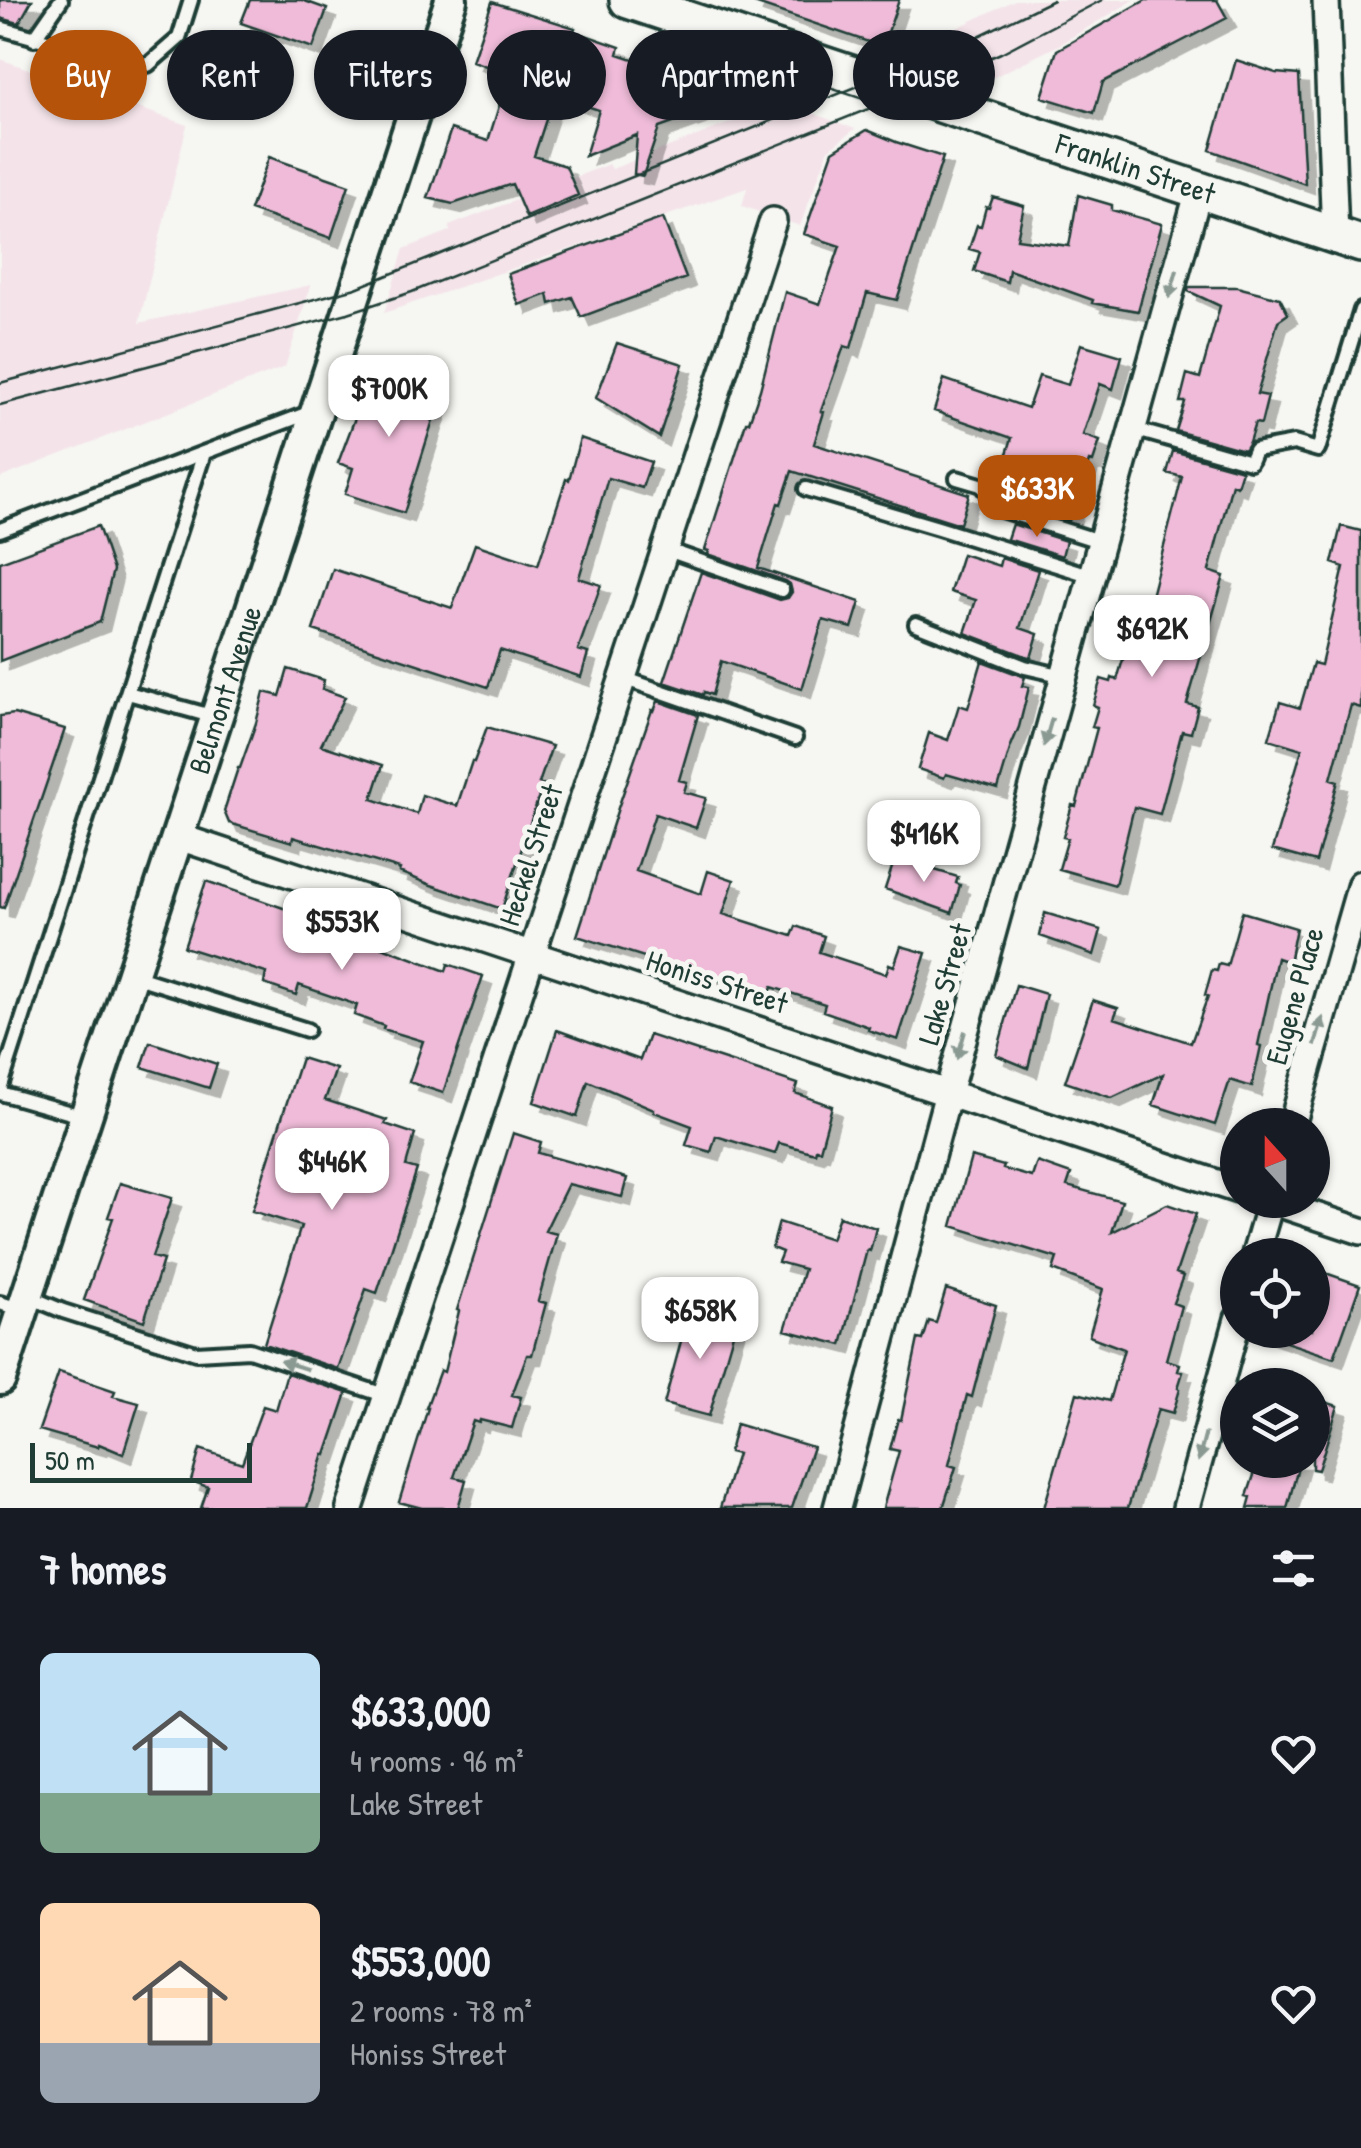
<!DOCTYPE html>
<meta charset="utf-8">
<style>
:root{--surface:#171b24;--page:#242831;--text:#f1f3f6;--muted:#9ea1a6;--accent:#b45309}
body{margin:0;font-family:"Patrick Hand",sans-serif;background:var(--page);color:var(--text);height:100vh;display:flex;flex-direction:column;font-size:38px;white-space:nowrap}
*{box-sizing:border-box;margin:0}
p{font-size:32px;color:var(--muted)}
.icon{flex:none;width:55px;height:55px;fill:none;stroke:currentColor;stroke-width:2;stroke-linecap:round;stroke-linejoin:round}
.map{position:relative;height:1508px;overflow:hidden}
.sheet{display:flex;flex-direction:column;background:var(--surface);flex:1}
.sheet>*{flex:none}
.hud{position:absolute;left:30px;top:30px;width:1302px;height:90px;display:flex;gap:20px}
.needle{width:65px;rotate:339deg}
.controls{position:absolute;left:1220px;top:1108px;display:grid;gap:20px}
.controls a{display:grid;place-items:center;width:110px;height:110px;border-radius:50%;background:var(--surface);box-shadow:0 2px 8px #0004;font-size:50px}
.scale{position:absolute;left:30px;bottom:25px;width:222px;box-sizing:border-box;padding-left:10px;border:5px solid #1f3d34;border-top:0;font-size:28px;line-height:35px;white-space:nowrap;color:#1f3d34;-webkit-text-stroke:8px #f6f6f2;paint-order:stroke}
.price{position:absolute;translate:-50% -85px;padding:0 22px;border-radius:20px;background:#fff;color:#222;font-size:32px;line-height:65px;filter:drop-shadow(0 2px 5px #0008)}
.price::after{content:'';position:absolute;left:50%;top:60px;width:30px;height:22px;margin-left:-15px;background:inherit;clip-path:polygon(0 0,100% 0,50% 100%)}
.price.selected{background:var(--accent);color:#fff}
ul{padding:0;list-style:none}
li{display:flex;align-items:center;gap:30px;height:250px;padding:0 40px}
li span{display:grid;place-items:center;flex:none;width:280px;height:200px;border-radius:15px;color:#555}
li>.icon{margin-inline-start:auto}
span .icon{width:120px;height:120px;fill:#fffc;stroke-width:1}
li b{font-size:42px}
h2{display:flex;justify-content:space-between;align-items:center;height:120px;padding:0 40px;font-size:42px}
.pill{padding:0 35px;border-radius:45px;background:var(--surface);box-shadow:0 2px 8px #0004;font-size:35px;line-height:90px}
.pill.selected{background:var(--accent);color:#fff}
.map>svg:first-child{display:block}
</style>
<div class="map">
<svg width="1361" height="1508" viewBox="0 0 1361 1508">
<defs>
<filter id="shadow"><feDropShadow dx="9" dy="9" stdDeviation="0" flood-color="#0004"/></filter>
</defs>
<rect width="100%" height="100%" fill="#f6f6f2"/>
<filter id="ink" filterUnits="userSpaceOnUse"><feTurbulence type="fractalNoise" baseFrequency=".01" numOctaves="2"/><feDisplacementMap in="SourceGraphic" scale="20" xChannelSelector="R" yChannelSelector="G"/><feConvolveMatrix kernelMatrix="1 2 1 2 8 2 1 2 1" color-interpolation-filters="sRGB"/></filter>
<g filter="url(#ink)">
<path fill="#f4e4ea" d="M1015,0H1134L1057,46L992,78L913,49Z
M0,59L187,125L139,323L311,285L285,367L0,478Z
M783,102L855,129L829,149L800,226L742,206L747,188L384,313L404,249L450,231L449,226L609,164L612,169Z"/>
<path fill="#efbbd8" stroke="#1f3d34" stroke-width="2.5" filter="url(#shadow)" d="M0,0H32L19,23L0,18Z
M250,0H302L327,9L313,48L241,23Z
M755,0H899L883,47L754,3Z
M1146,0H1217L1227,18L1103,82L1094,113L1042,97L1057,50Z
M492,2L575,28L574,31L620,47L618,54L678,74L679,71L758,93L659,128L643,176L634,174L637,135L585,156L599,110L554,95L534,156L566,166L578,195L526,217L512,184L453,204L428,198L451,129L488,141L509,74L472,61Z
M1236,60L1276,73L1299,75L1305,184L1210,150Z
M867,130L896,142L943,157L897,300L867,293L851,348L844,346L821,411L824,412L814,444L969,494L960,524L792,471L781,504L778,503L758,568L860,602L852,628L823,620L802,689L721,661L712,695L704,692L703,695L664,682L701,572L780,600L788,598L792,592L790,584L786,581L708,554L709,551L705,550L746,422H749L760,390L785,292L820,304L840,246L804,234L833,151Z
M269,157L349,185L331,238L250,210Z
M1078,195L1112,205V210L1162,224L1138,311L1092,303L1093,300L1009,270L1007,282L974,271L980,252L969,249L977,225L981,226L986,207L989,208L993,197L1024,206L1017,239L1069,246Z
M663,218L686,278L581,317L572,297L550,304L548,294L519,305L508,274Z
M1189,287H1237L1280,298L1288,314L1278,321L1257,394L1268,396L1261,424L1255,423L1249,442L1244,450L1176,431L1185,402H1180L1187,374L1200,378L1220,306L1188,291Z
M617,343L683,364L659,437L596,398Z
M1081,344L1122,356L1113,389L1100,384L1083,435L1100,441L1093,462L1089,461L1069,521L1007,501L996,488L1012,438L934,411L944,379L1028,408L1039,376L1068,385Z
M367,374L405,388L410,379L443,388L404,513L345,494L353,468L338,463L361,402L359,401Z
M580,438L651,462L642,488L608,478L579,578L601,585L578,650L588,653L581,677L500,650L488,687L313,630L333,569L452,608L475,544L538,565L566,479L569,480Z
M1173,451L1242,470L1237,486L1232,484L1209,571L1224,576L1187,704L1198,707L1191,733L1182,731L1160,814L1134,807L1115,885L1059,869L1068,838L1063,837L1072,805L1076,806L1097,728L1092,727L1098,707L1093,705L1101,679L1111,682L1112,678L1117,680L1131,632L1144,623L1182,477L1167,473Z
M1012,524L1066,541L1062,556L1007,539Z
M98,526L113,570L100,622L0,661V562Z
M1341,526L1361,531V708L1351,705L1331,779L1338,781L1316,862L1272,850L1302,749L1269,739L1280,702L1300,708L1313,663L1321,665L1344,567L1332,563Z
M962,554L999,566L1001,558L1038,570L1020,628L1038,634L1031,658L965,633L976,600L950,592Z
M982,661L1025,677L1022,686L1029,687L1019,727L1011,746L998,789L946,774L944,778L918,769L929,733L948,740L959,705L968,708Z
M288,669L324,680L322,689L345,697L321,745L383,765L372,799L417,814L422,795L457,806L472,761L474,762L487,727L552,746L539,783L543,784L502,909L431,885L399,872L400,869L293,837L292,842L229,823L224,811L238,768H240L256,723L264,692L280,696Z
M658,701L698,715L679,780L687,782L684,792L706,798L696,828L655,814L636,871L701,894L708,871L734,880L723,914L792,936L796,926L824,936L819,952L886,974L889,964L894,966L901,946L926,953L898,1040L868,1030L869,1027L823,1011L825,1004L772,987L770,993L741,983L740,987L577,936L618,808L652,710L654,711Z
M14,714L65,729L4,908L0,907V716Z
M895,858L958,877L956,883L960,885L952,913L885,889Z
M206,881L375,940L374,944L446,971L448,964L483,976L443,1093L409,1082L423,1041L383,1029L384,1026L354,1015L357,1005L299,985L296,995L264,984L266,973L184,947Z
M1242,912L1296,928L1289,962L1277,958L1258,1045L1261,1046L1252,1087L1230,1080L1215,1125L1153,1105L1163,1074L1112,1098L1065,1082L1093,1000L1118,1008L1114,1018L1191,1043L1208,996L1205,995L1212,970L1217,971L1219,964L1227,966Z
M1045,913L1101,930L1094,955L1040,936Z
M1016,985L1046,994L1028,1068L996,1055Z
M557,1030L640,1060L649,1035L798,1084L795,1093L832,1106L820,1150L816,1149L815,1153L779,1143L775,1154L716,1136L711,1152L686,1145L692,1126L654,1112V1109L588,1081L577,1117L534,1102Z
M150,1042L217,1064L209,1088L142,1067Z
M301,1058L336,1069L325,1100L387,1120L385,1124L415,1134L406,1166L417,1169L386,1266L377,1293L366,1289L338,1369L264,1344L301,1226L252,1211Z
M513,1133L541,1142L538,1153L627,1178L622,1197L568,1184L545,1231L557,1234L538,1301L546,1303L532,1355H527L512,1395L521,1397L512,1428L480,1420L479,1423L473,1421L454,1477L466,1480L458,1508H422L399,1502L428,1408H426L440,1370L444,1372L459,1311L457,1310Z
M971,1157L1004,1166L1003,1169L1032,1177L1037,1162L1071,1174L1067,1186L1122,1201L1112,1232L1167,1204L1196,1214L1176,1273L1183,1276L1173,1303L1181,1306L1166,1360L1180,1364L1178,1371L1183,1372L1178,1388L1180,1389L1173,1413L1158,1409L1128,1508H1044L1077,1393L1109,1401L1124,1349L1089,1336L1103,1289L1053,1270L1057,1258L952,1226Z
M120,1183L172,1198L152,1257L163,1260L144,1321L84,1300L113,1218L108,1217Z
M839,1216L876,1228L870,1251L867,1250L842,1345L785,1330L804,1269L778,1262L782,1252L772,1248L779,1222L831,1239Z
M1317,1270L1360,1285L1334,1358L1264,1335L1265,1330H1312V1283Z
M946,1289L996,1305L972,1397L967,1395L949,1465L956,1467L943,1508H883L899,1451L890,1449L898,1419L901,1420L918,1339L923,1340L929,1321L936,1323Z
M690,1308L737,1320L709,1416L664,1404Z
M59,1372L115,1391L113,1396L139,1403L123,1454L99,1444L98,1447L39,1430Z
M287,1373L347,1393L326,1455L324,1454L307,1508H201L208,1487L191,1481L200,1449L242,1463L263,1406L276,1410Z
M1312,1398L1338,1406L1318,1470L1312,1469Z
M736,1424L813,1447L792,1508H720L737,1454L729,1452Z
M1259,1460H1300L1287,1508H1248L1251,1497L1247,1496Z"/>
<g fill="none" stroke-linecap="round" stroke-linejoin="round">
<g stroke="#1f3d34" stroke-width="20">
<path id="service" d="M0,28L101,56L148,65L179,38L191,0
M34,39L61,0
M1133,429L1250,462L1255,450L1294,443L1318,450L1361,310
M957,478L981,485L1001,510L1102,542
M806,489L938,528L1092,576
M0,530L311,412
M665,549L782,590
M916,624L1025,667L1064,676
M623,678L795,738
M128,693L215,717
M134,976L307,1030
M0,1089L204,453
M0,1093L85,1117
M27,1296L63,1311L196,1353L249,1350L387,1396
M0,1303L22,1310"/>
</g>
<g stroke="#1f3d34" stroke-width="32">
<path id="minor" d="M1326,0L1335,236
M176,836L1238,1190
M1292,1125L1361,884
M1268,1200L1361,1231
M1255,1255L1271,1200
M350,1508L773,221
M837,1508L948,1093L1199,190
M1186,1508L1238,1319"/>
</g>
<g stroke="#1f3d34" stroke-width="38">
<g id="tertiary">
<path id="s1" d="M0,1379L451,0"/>
</g>
</g>
<g stroke="#1f3d34" stroke-width="42">
<g id="secondary">
<path id="s2" d="M628,0L1361,244"/>
</g>
</g>
<use href="#service" stroke="#f6f6f2" stroke-width="12"/>
<use href="#minor" stroke="#f6f6f2" stroke-width="25"/>
<use href="#tertiary" stroke="#f6f6f2" stroke-width="30"/>
<use href="#secondary" stroke="#f6f6f2" stroke-width="35"/>
<path stroke="#1f3d34" stroke-width="2.5" d="M0,383L356,288L958,46L1053,0
M0,405L348,313L412,292L908,93L1001,53L1102,0"/>
</g>
<defs><path id="oneway-solid" d="M-6-.8H1V-3.2L6.5 0L1 3.2V.8H-6Z" transform="scale(2.5)"/></defs>
<g fill="#8a9a93">
<use href="#oneway-solid" transform="translate(1173 284) rotate(106)"/>
<use href="#oneway-solid" transform="translate(1048 732) rotate(106)"/>
<use href="#oneway-solid" transform="translate(1319 1031) rotate(-74)"/>
<use href="#oneway-solid" transform="translate(961 1045) rotate(106)"/>
<use href="#oneway-solid" transform="translate(294 1365) rotate(-162)"/>
<use href="#oneway-solid" transform="translate(1202 1447) rotate(105)"/>
</g>
</g>
<g text-anchor="middle" stroke-width="10" stroke-linejoin="round" paint-order="stroke">
<g font-size="30" fill="#1f3d34" stroke="#f6f6f2">
<text dy="10" stroke="none"><textPath href="#s2" startOffset="535">Franklin Street</textPath></text>
<text dy="10" stroke="none"><textPath href="#s1" startOffset="725">Belmont Avenue</textPath></text>
<text transform="translate(531 855) rotate(-72)" y="10">Heckel Street</text>
<text transform="translate(717 982) rotate(18)" y="10">Honiss Street</text>
<text transform="translate(945 984) rotate(-74)" y="10">Lake Street</text>
<text transform="translate(1295 996) rotate(-74)" y="10">Eugene Place</text>
</g>
</g>
</svg>
<div class="controls">
<a><svg class="needle" viewBox="-14 -14 28 28"><path d="M0-13l5 13h-10z" fill="#e53935"/><path d="M0 13l5-13h-10z" fill="#9ea1a6"/></svg></a>
<a><svg class="icon" aria-label="locate" viewBox="0 0 24 24"><circle cx="12" cy="12" r="6"/><path d="M12 2v4M12 18v4M2 12h4M18 12h4"/></svg></a>
<a><svg class="icon" aria-label="layers" viewBox="0 0 24 24"><path d="M12 4l9 5-9 5-9-5zM3 14l9 5 9-5"/></svg></a>
</div>
<div class="scale">50 m</div>
<b class="price" style="left:389px;top:440px">$700K</b>
<b class="price selected" style="left:1037px;top:540px">$633K</b>
<b class="price" style="left:1152px;top:680px">$692K</b>
<b class="price" style="left:924px;top:885px">$416K</b>
<b class="price" style="left:342px;top:973px">$553K</b>
<b class="price" style="left:332px;top:1213px">$446K</b>
<b class="price" style="left:700px;top:1362px">$658K</b>
<div class="hud">
<a class="pill selected">Buy</a>
<a class="pill">Rent</a>
<a class="pill">Filters</a>
<a class="pill">New</a>
<a class="pill">Apartment</a>
<a class="pill">House</a>
</div>
</div>
<section class="sheet">
<h2>7 homes<svg class="icon" aria-label="filters" viewBox="0 0 24 24"><path d="M4 7h16M4 17h16"/><circle cx="9" cy="7" r="2"/><circle cx="15" cy="17" r="2"/></svg></h2>
<ul>
<li><span style="background:linear-gradient(#bfe0f5 70%,#7fa58c 0)"><svg class="icon" aria-label="home" viewBox="0 0 24 24"><path d="M3 11l9-7 9 7M6 9v11h12V9"/></svg></span><div><b>$633,000</b><p>4 rooms · 96 m²</p><p>Lake Street</p></div><svg class="icon" aria-label="heart" viewBox="0 0 24 24"><path d="M12 20l-8-8c-3-5 5-10 8-4 3-6 11-1 8 4z"/></svg></li>
<li><span style="background:linear-gradient(#ffd9b3 70%,#9aa5b1 0)"><svg class="icon" aria-label="home" viewBox="0 0 24 24"><path d="M3 11l9-7 9 7M6 9v11h12V9"/></svg></span><div><b>$553,000</b><p>2 rooms · 78 m²</p><p>Honiss Street</p></div><svg class="icon" aria-label="heart" viewBox="0 0 24 24"><path d="M12 20l-8-8c-3-5 5-10 8-4 3-6 11-1 8 4z"/></svg></li>
</ul>
</section>
